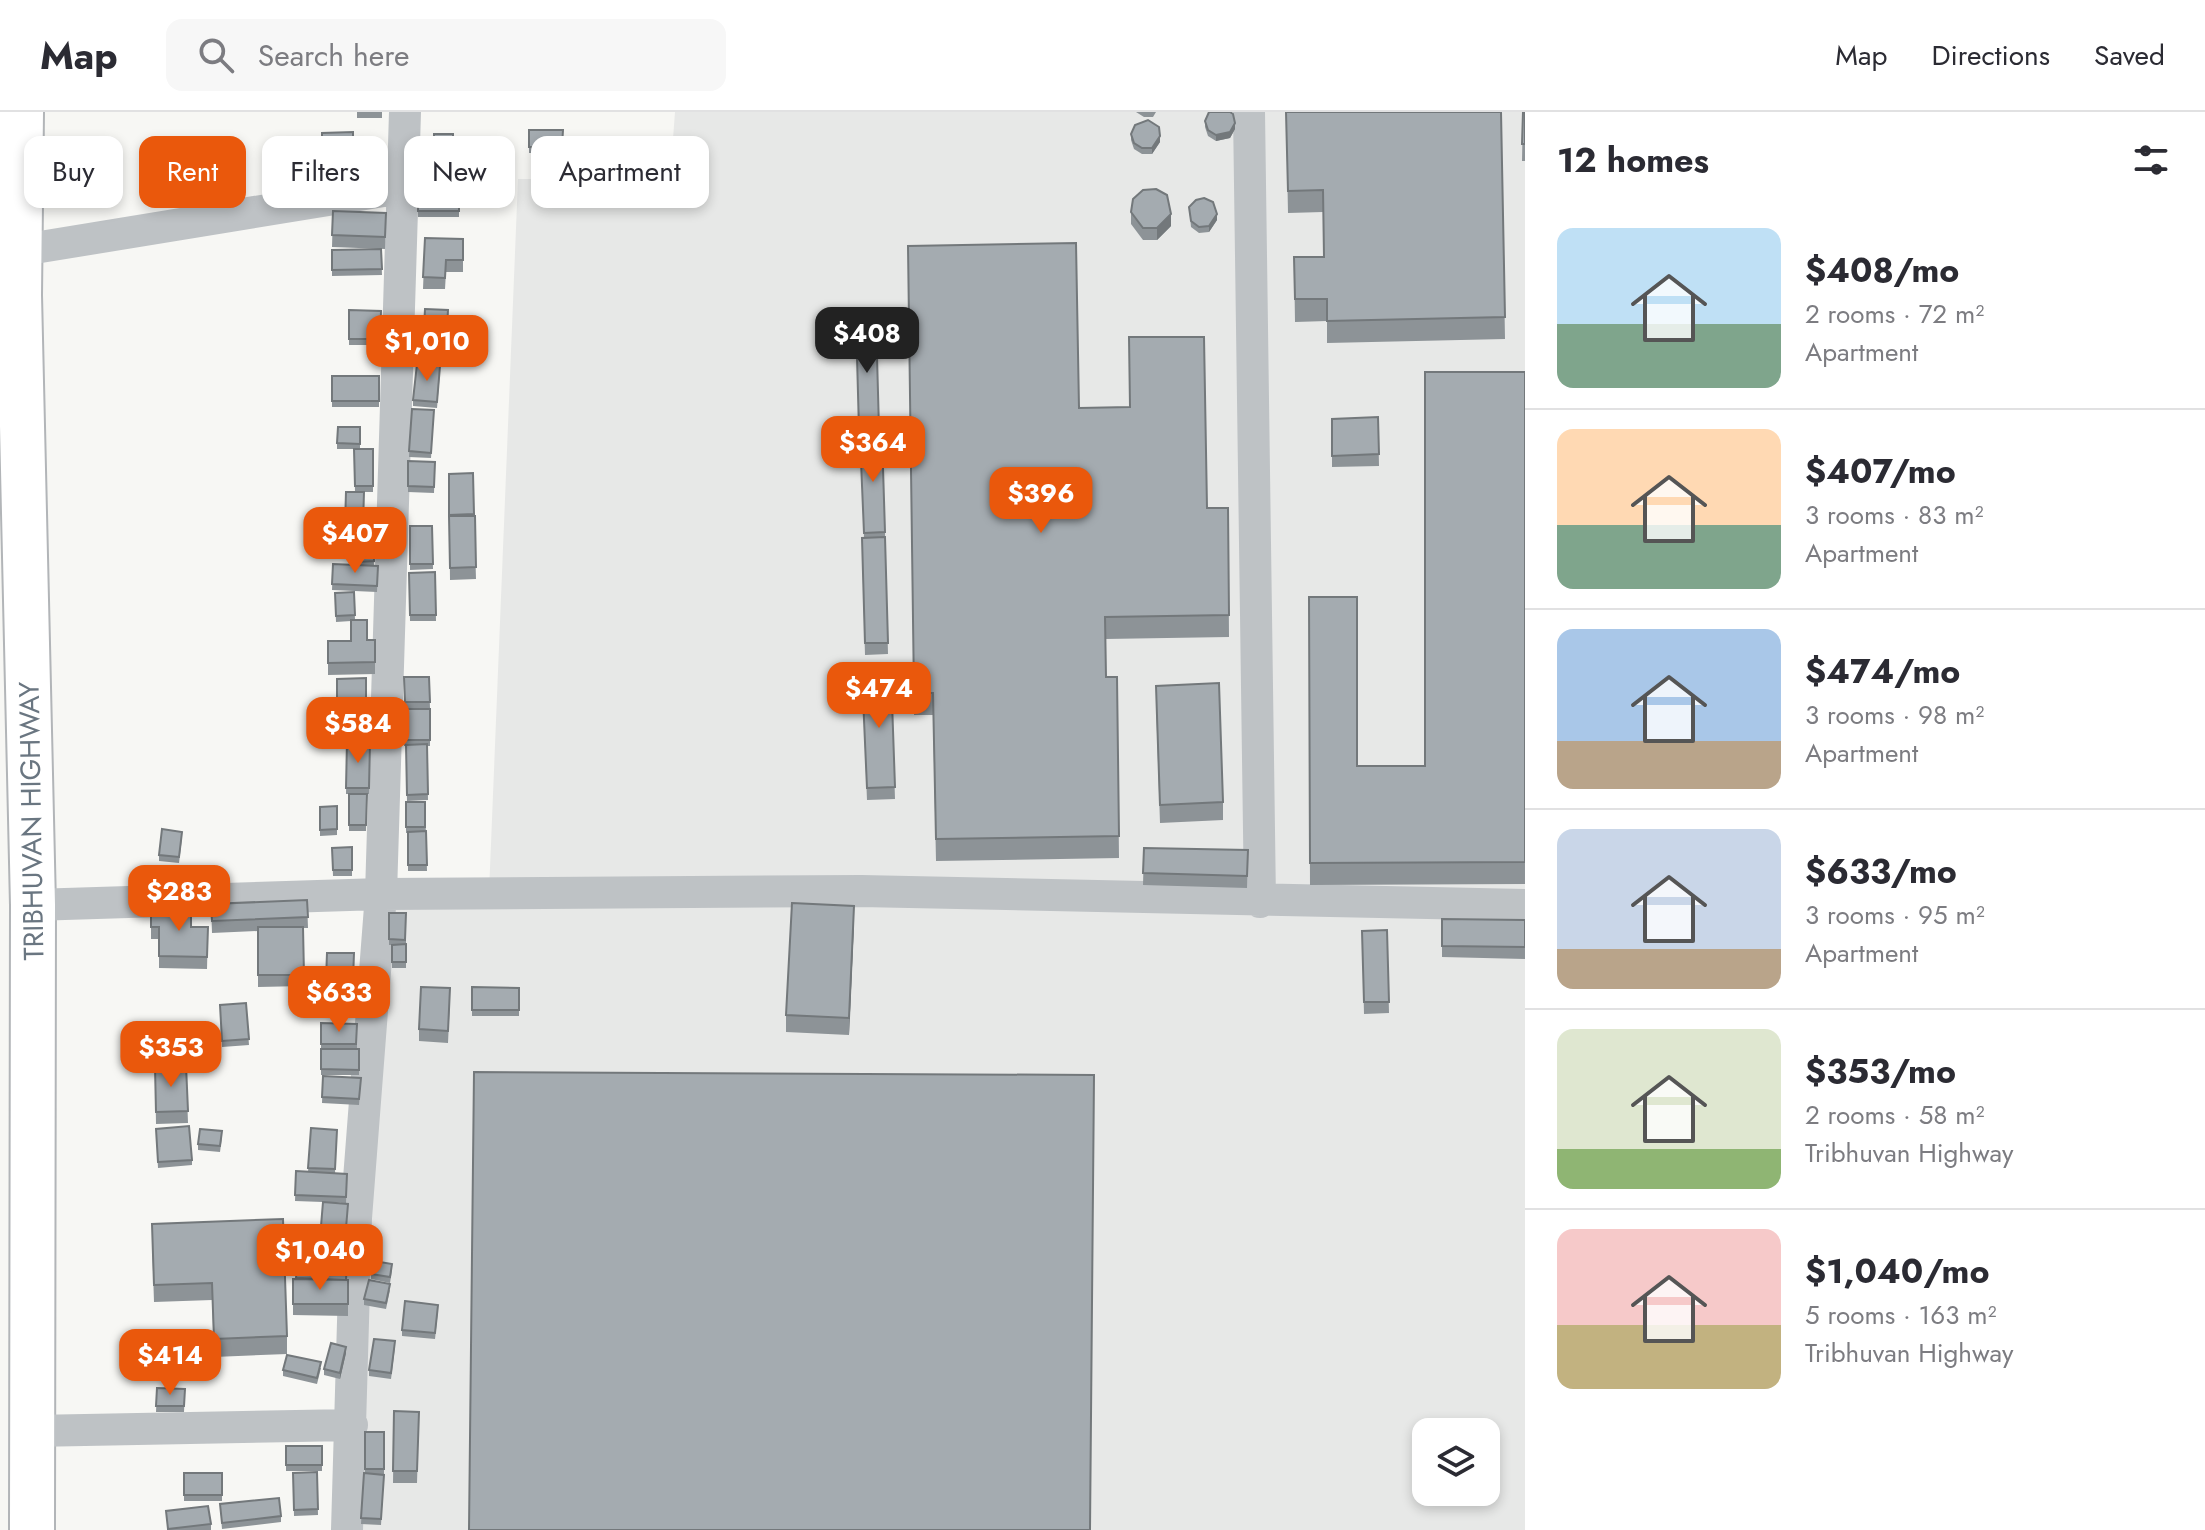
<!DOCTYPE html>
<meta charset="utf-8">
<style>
:root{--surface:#fff;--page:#f7f7f7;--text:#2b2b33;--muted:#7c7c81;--line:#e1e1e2;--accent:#ea580c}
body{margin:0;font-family:Jost,sans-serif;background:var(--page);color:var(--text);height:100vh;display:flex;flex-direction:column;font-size:30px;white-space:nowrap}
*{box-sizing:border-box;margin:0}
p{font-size:26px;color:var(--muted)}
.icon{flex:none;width:44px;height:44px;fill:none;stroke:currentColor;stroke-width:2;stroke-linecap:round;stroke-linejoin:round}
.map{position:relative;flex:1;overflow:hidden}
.panel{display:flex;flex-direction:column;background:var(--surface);width:680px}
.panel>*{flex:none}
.guide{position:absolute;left:24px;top:24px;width:760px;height:72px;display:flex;gap:16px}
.buttons{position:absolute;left:1412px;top:1306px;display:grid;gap:16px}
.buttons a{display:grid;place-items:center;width:88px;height:88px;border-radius:16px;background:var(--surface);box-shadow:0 4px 12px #0003;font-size:40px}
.price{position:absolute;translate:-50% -68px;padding:0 18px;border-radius:16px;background:var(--accent);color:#fff;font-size:26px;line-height:52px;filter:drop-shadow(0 2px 4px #0008)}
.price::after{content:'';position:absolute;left:50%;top:48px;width:24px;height:18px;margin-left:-12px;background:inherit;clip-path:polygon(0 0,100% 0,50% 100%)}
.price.selected{background:#222;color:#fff}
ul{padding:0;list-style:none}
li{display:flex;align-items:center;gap:24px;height:200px;padding:0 32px}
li+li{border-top:2px solid var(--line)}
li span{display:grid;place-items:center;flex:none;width:224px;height:160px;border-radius:16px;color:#555}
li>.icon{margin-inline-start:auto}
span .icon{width:96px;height:96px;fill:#fffc;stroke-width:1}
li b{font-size:34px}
h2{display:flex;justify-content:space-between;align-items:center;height:96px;padding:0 32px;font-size:34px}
.chip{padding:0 28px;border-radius:16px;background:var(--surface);box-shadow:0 4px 12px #0003;font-size:28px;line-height:72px}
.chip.selected{background:var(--accent);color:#fff}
header{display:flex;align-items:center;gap:48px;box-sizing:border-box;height:112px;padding:0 40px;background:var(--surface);border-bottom:2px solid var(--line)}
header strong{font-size:38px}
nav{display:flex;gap:44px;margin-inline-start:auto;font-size:28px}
.search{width:560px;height:72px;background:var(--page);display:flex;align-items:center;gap:20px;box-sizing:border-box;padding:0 28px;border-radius:16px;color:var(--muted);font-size:30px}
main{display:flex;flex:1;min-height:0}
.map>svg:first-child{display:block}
</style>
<header>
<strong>Map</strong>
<div class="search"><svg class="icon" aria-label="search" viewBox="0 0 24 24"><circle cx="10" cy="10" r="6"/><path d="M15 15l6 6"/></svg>Search here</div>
<nav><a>Map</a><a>Directions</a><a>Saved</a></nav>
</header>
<main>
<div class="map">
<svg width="1525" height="1418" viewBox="0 0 1525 1418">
<rect width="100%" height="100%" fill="#f7f7f4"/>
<path fill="#e7e8e7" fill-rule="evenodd" d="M675,0H1525V1418H347L381,782L489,781L518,67H670ZM1426,1320H1486V1380H1426Z"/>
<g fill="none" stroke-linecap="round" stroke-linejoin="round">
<g stroke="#b2b5b8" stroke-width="48">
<path id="highway" d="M21,0L19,183L33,793L32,1418"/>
</g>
<path stroke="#bec2c5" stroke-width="32" d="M1249,0L1260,790
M22,138L402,76
M33,793L381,782L861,779L1525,793
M32,1319L352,1313
M347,1418L356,1106L381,782L405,0"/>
<use href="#highway" stroke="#fff" stroke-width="44"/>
</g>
<path fill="#8d9397" d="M357,0H382V6H357Z
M1136,0H1156L1153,5H1144Z
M1286,0H1501L1505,227L1327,231V209L1295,210L1294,145H1324L1323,100L1288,101Z
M1523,0H1525V49H1522Z
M1205,9L1235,17L1230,26L1216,29L1208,24L1205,15Z
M529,18H563L562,41H529Z
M353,20V45H322V21Z
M434,22H453V62H434Z
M1131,22L1160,30L1152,42H1142L1134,37L1131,28Z
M418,66L436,80H459V105H418Z
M1189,95L1217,108L1209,120L1199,121L1191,115Z
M333,99L386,101L385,137L332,135Z
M1131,100L1171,114L1157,128H1143L1131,112Z
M425,126L463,127V160H446L445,177H423Z
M908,134L1079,296L1207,396H1228L1229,525L1105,527L1106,565H1117L1119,746L936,749L933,603H914Z
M381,137L382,163L332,164V138Z
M425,197L448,198L446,242L423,241Z
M349,198L381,199L380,233H349Z
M856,208H876L879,324L885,420L888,542L865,543L862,437L864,426L860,330H859Z
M440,260L437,296L413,294V288Z
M1525,260V772L1310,773L1309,485L1357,654H1425Z
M332,264H379V295H332Z
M412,297L434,298L431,346L409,345Z
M1378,305L1379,354L1332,355V307Z
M360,315V337H373V380H355L354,337H337V331Z
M408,349L435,350L434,381L408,380Z
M473,361L476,467L450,468L449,362Z
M346,380H364L363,419H345Z
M410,414H432L433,457L410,458Z
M373,419L374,454H378L377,480L332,478L333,452L357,453L355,420Z
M435,460L436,509H410L409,461Z
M354,480L355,508L367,528H375V562L328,563V529H351V509L336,510L335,481Z
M891,561L895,687L867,688L862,562Z
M404,565H429L430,596H405Z
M366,566V599H362L363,630H370L369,682H367L366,719H349V682H359H346L347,632H338L337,567Z
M1156,591L1223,690V708L1160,711Z
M404,597H430V634H427L428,688L407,689L406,634H404Z
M406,690H425L427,759H408V721H406Z
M337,694V723L320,724V695Z
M182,726L179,751L159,749V743Z
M352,735V764H333L332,736Z
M1144,736L1248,738L1247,776L1143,773Z
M307,788L308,816H303L304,874L258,875V819L212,821L211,792Z
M151,795L191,815H208L207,857L159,856V827H151Z
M389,801H406V856H392V833H389Z
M1442,807L1525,808V847L1442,845Z
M854,811L849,923L786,920V903Z
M1387,818L1389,901L1364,902L1362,819Z
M327,841H354L353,874H357L355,901L316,898L317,872H326Z
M472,875L519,876V904H472Z
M450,888L448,931L419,929V917Z
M246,891L249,933L222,935L220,893Z
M321,911L357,912V937H359V963H321Z
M186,953L188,1011L156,1012L155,955Z
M323,964L361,966L359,993L322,991Z
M311,1016L337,1018L335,1061L347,1062L346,1091L330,1090L348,1092L346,1122H342L343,1128L339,1146L310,1141V1135L321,1117L323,1090L295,1089L296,1059L308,1060Z
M156,1017L192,1048V1053L158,1056Z
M222,1025L220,1040L198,1038V1032Z
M152,1129L287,1224V1242L214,1245L212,1188L154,1190Z
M392,1158L390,1171L371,1167V1162Z
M293,1167L348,1168V1204L293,1203Z
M390,1178L386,1197L364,1193V1187Z
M438,1199L435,1227L402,1224V1218Z
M157,1228L200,1230L199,1261L155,1259Z
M395,1235L391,1267L369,1264V1258Z
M346,1241L340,1267L324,1263V1257Z
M321,1256L317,1272L283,1264V1258Z
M157,1276L185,1277L184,1300H156Z
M394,1299L419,1300L417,1371H393Z
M365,1320H384V1363L381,1413L361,1412L364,1361L365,1362Z
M286,1334H322V1359H286Z
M317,1360L318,1403L294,1404L293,1361Z
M184,1361H222V1389H184Z
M220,1392L281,1404V1410L222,1417Z
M166,1399L211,1412V1418H168Z"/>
<path fill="#73787b" d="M1235,11V17L1230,26L1216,29V23Z
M1160,24V30L1152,42V36Z
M187,74V80L157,87V81Z
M1171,102V114L1157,128V116Z
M1217,102V108L1209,120V114Z
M854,794V811L849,923V906Z
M346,1235V1241L340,1267V1261Z"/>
<path fill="#a4abb0" stroke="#73787b" stroke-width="2" d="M1209,0H1230L1233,2L1235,11L1230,20L1216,23L1208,18L1205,9Z
M1286,0H1501L1505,205L1327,209V187H1295L1294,145H1324L1323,78L1288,79Z
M1523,0H1525V32H1522Z
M1148,8L1159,15L1160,24L1152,36H1142L1134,31L1131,22L1135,13Z
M529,18H563L562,35H529Z
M353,20V39H322V21Z
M434,22H453V56H434Z
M182,47L187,74L157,81L151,54Z
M418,66H436V80H459V99H418Z
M1156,77L1167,83L1171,102L1157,116H1143L1131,100L1133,87L1143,78Z
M1204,86L1213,90L1217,102L1209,114L1199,115L1191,109L1189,95L1196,88Z
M333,99L386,101L385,125L332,123Z
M425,126L463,127V148H446L445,166L423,165Z
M1076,131L1079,296L1130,295L1129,225H1204L1207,396H1228L1229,503L1105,505L1106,565H1117L1119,724L936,727L933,581H914L908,134Z
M381,137L382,157L332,158V138Z
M425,197L448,198L446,236L423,235Z
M349,198L381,199L380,227H349Z
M856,208H876L879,317L859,318Z
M417,252L440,254L437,290L413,288Z
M1425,260H1525V750L1310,751L1309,485H1357V654H1425Z
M332,264H379V289H332Z
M412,297L434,298L431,341L409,339Z
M1378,305L1379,342L1332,344V307Z
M338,315H360V332L337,331Z
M882,324L885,420L864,421L860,325Z
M354,337H373V374H355Z
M408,349L435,350L434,375L408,374Z
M473,361L474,402L449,403V362Z
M346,380H364L363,413H345Z
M449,404H475L476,455L450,456Z
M410,414H432L433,452H410Z
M373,419L374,449L357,450L355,420Z
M885,425L888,531H865L862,426Z
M333,452L378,454L377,474L332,472Z
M435,460L436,503H410L409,461Z
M354,480L355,503L336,504L335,481Z
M351,508H367V528H375V550L328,551V529H351Z
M891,561L895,675L867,676L862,562Z
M404,565H429L430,590H405Z
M366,566V593L337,594V567Z
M1219,571L1223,690L1160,693L1156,574Z
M361,597L363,625L338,626L337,599Z
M404,597H430V628H404Z
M347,629L370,630L369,676H346Z
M427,632L428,682L407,683L406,633Z
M349,682H367L366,713H349Z
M406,690H425V715H406Z
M337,694V717L320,718V695Z
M162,717L182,720L179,745L159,743Z
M426,719L427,753H408V720Z
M352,735V758H333L332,736Z
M1144,736L1248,738L1247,764L1143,761Z
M307,788L308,805L212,809L211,792Z
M792,791L854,794L849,906L786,903Z
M151,795L191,796V815H208L207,845L159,844V815H151Z
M389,801H406L405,828L389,827Z
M1442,807L1525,808V835L1442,834Z
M258,815H303L304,863H258Z
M1387,818L1389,890H1364L1362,819Z
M406,832V850H392V833Z
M327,841H354L353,868H326Z
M317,872L357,874L355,895L316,892Z
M421,875L450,876L448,919L419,917Z
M472,875L519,876V898H472Z
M246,891L249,927L222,929L220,893Z
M321,911L357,912L356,932H321Z
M321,937H359V958L321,957Z
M186,953L188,999L156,1000L155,955Z
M474,960L1094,963L1090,1418H469Z
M323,964L361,966L359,987L322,985Z
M189,1014L192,1048L158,1050L156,1017Z
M311,1016L337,1018L335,1057L308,1056Z
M200,1017L222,1019L220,1034L198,1032Z
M296,1059L347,1062L346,1085L295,1083Z
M323,1090L348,1092L346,1116L321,1114Z
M283,1107L287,1224L214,1227L212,1171L154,1173L152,1112Z
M314,1116L343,1122L339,1140L310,1135Z
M298,1146L347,1149L346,1168L296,1166Z
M374,1149L392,1152L390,1165L371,1162Z
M293,1167L348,1168V1192H293Z
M369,1168L390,1172L386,1191L364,1187Z
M405,1189L438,1193L435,1221L402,1218Z
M374,1227L395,1229L391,1261L369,1258Z
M157,1228L200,1230L199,1255L155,1253Z
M331,1231L346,1235L340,1261L324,1257Z
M287,1243L321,1250L317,1266L283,1258Z
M157,1276L185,1277L184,1294H156Z
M394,1299L419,1300L417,1359H393Z
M365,1320H384V1357H365Z
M286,1334H322V1353H286Z
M317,1360L318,1397L294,1398L293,1361Z
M184,1361H222V1383H184Z
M364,1361L384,1363L381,1407L361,1406Z
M279,1386L281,1404L222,1411L220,1392Z
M208,1394L211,1412L168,1417L166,1399Z"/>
<g text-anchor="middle" stroke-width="8" stroke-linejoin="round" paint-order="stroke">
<g font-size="28" fill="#6a7681" stroke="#fff">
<text transform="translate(31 709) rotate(-91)" y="10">TRIBHUVAN HIGHWAY</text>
</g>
</g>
</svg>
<div class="buttons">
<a><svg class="icon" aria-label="layers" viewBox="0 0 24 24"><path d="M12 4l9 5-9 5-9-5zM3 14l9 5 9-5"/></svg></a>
</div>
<b class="price selected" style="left:867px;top:263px">$408</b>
<b class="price" style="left:427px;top:271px">$1,010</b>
<b class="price" style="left:873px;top:372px">$364</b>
<b class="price" style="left:1041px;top:423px">$396</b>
<b class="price" style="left:355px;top:463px">$407</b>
<b class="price" style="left:879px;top:618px">$474</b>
<b class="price" style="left:358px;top:653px">$584</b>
<b class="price" style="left:179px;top:821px">$283</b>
<b class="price" style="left:339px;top:922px">$633</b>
<b class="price" style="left:171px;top:977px">$353</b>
<b class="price" style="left:320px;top:1180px">$1,040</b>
<b class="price" style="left:170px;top:1285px">$414</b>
<div class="guide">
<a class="chip">Buy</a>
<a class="chip selected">Rent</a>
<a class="chip">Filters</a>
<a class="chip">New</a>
<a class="chip">Apartment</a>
</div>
</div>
<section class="panel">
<h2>12 homes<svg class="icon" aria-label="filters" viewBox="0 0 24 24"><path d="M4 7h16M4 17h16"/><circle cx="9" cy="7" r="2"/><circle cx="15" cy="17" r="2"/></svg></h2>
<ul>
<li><span style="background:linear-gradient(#bfe0f5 60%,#7fa58c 0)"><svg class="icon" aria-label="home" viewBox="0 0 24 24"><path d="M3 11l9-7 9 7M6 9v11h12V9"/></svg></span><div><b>$408/mo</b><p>2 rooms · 72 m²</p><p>Apartment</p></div></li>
<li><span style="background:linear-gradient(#ffd9b3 60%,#7fa58c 0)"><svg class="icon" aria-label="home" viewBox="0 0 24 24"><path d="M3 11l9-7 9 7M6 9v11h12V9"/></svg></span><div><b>$407/mo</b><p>3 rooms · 83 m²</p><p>Apartment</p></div></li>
<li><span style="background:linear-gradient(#a9c7e8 70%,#b9a48a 0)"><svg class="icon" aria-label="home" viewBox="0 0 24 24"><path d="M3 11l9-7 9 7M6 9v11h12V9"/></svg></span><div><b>$474/mo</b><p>3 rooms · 98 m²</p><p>Apartment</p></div></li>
<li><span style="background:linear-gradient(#c9d6e8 75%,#b9a48a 0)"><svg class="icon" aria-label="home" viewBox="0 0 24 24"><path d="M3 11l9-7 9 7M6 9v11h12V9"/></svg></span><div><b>$633/mo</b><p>3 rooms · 95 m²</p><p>Apartment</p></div></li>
<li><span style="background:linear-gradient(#dfe7d0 75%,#8fb573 0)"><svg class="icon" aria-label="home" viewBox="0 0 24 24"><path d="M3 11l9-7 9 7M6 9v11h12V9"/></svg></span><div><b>$353/mo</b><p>2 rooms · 58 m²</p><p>Tribhuvan Highway</p></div></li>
<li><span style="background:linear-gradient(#f6c9c9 60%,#c2b280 0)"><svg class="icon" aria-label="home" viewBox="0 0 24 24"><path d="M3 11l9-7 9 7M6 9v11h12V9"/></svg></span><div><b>$1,040/mo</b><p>5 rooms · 163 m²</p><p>Tribhuvan Highway</p></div></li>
</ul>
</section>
</main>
